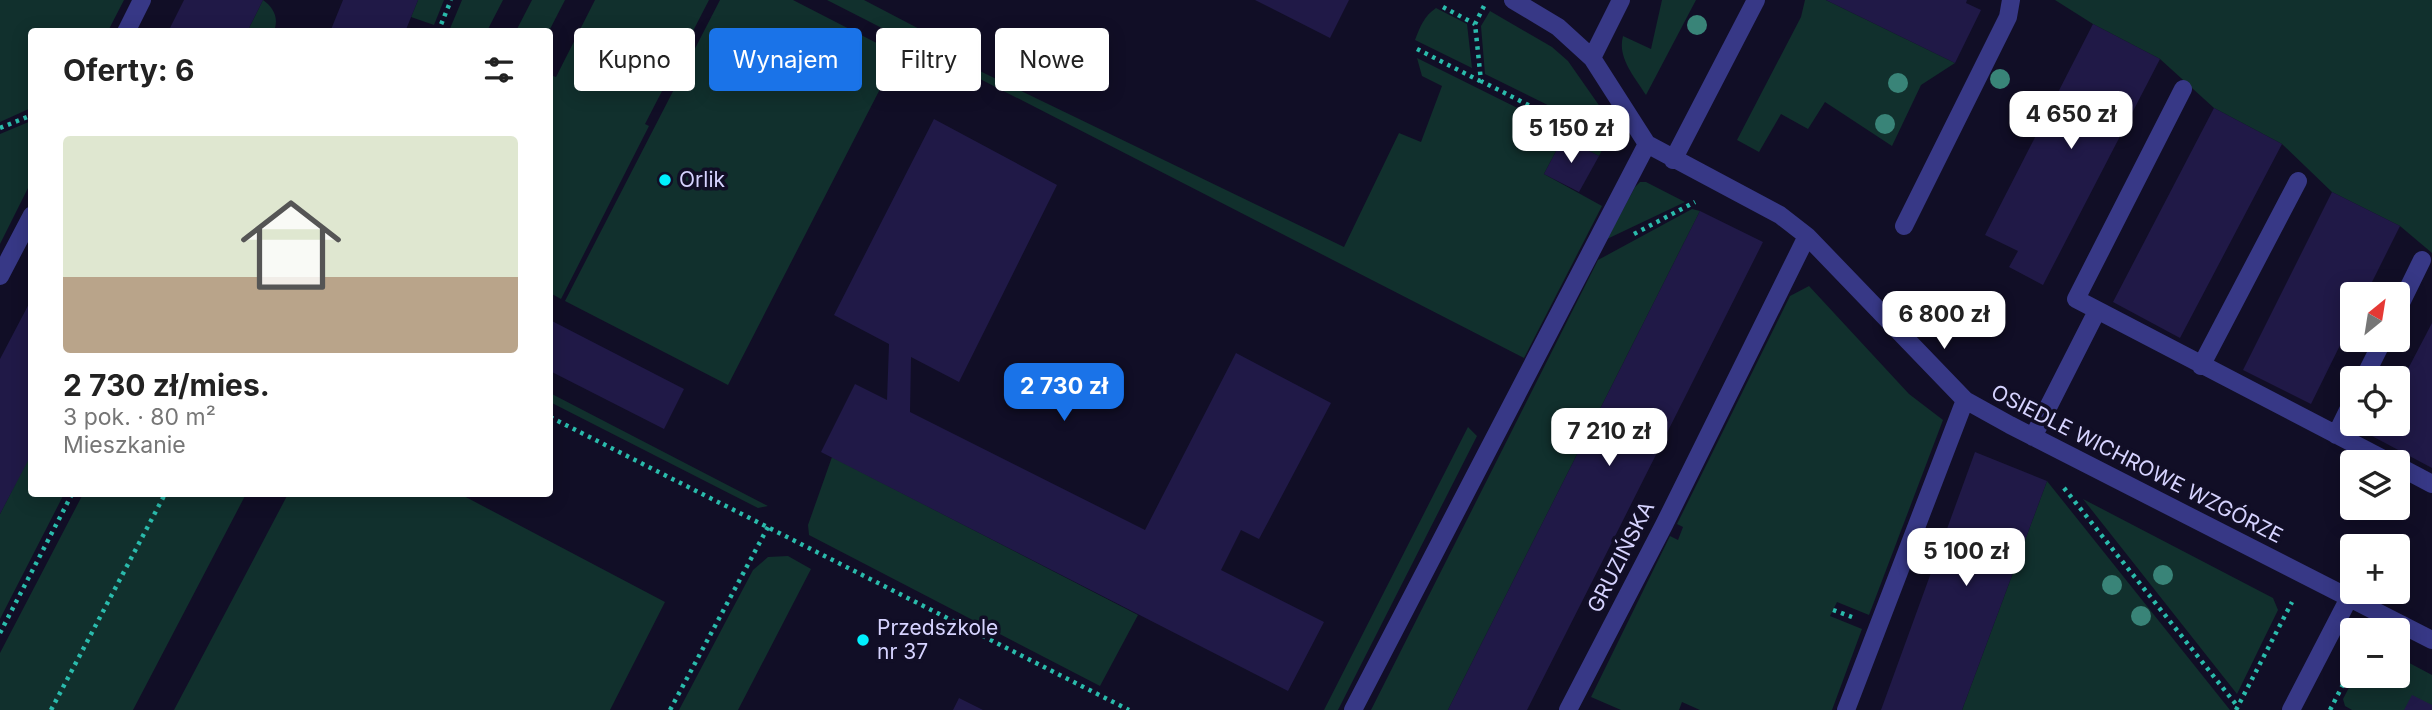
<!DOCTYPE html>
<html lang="pl">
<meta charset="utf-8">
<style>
:root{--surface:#fff;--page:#f6f6f6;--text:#222;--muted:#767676;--accent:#1a73e8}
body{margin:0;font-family:Inter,sans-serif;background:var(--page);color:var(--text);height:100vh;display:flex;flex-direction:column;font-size:26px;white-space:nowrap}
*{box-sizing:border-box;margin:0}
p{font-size:23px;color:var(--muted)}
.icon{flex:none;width:38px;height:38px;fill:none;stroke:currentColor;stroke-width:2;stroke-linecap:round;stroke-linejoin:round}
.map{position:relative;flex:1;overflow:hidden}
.panel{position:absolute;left:28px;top:28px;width:525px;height:469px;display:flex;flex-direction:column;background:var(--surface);border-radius:7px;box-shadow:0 4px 18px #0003}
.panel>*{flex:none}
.banner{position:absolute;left:574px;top:28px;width:665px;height:63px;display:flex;gap:14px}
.needle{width:46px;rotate:30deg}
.buttons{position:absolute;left:2340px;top:282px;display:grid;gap:14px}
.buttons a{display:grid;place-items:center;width:70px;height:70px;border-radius:7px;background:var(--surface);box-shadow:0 4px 18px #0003;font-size:35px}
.price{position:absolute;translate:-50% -60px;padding:0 16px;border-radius:14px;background:#fff;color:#222;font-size:23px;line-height:46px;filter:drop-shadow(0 2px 4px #0008)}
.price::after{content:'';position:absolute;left:50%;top:42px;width:21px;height:16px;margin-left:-10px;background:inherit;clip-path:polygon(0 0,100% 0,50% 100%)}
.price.current{background:var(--accent);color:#fff}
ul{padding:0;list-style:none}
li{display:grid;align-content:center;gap:14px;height:371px;padding:0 35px}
li span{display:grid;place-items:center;height:217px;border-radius:7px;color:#555}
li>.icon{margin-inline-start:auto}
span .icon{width:126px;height:126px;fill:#fffc;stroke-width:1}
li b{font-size:30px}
h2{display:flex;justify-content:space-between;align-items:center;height:84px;padding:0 35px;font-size:30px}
.pill{padding:0 24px;border-radius:7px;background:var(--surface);box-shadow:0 4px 18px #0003;font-size:24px;line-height:63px}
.pill.current{background:var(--accent);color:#fff}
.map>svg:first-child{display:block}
</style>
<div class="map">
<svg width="2432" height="710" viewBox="0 0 2432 710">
<rect width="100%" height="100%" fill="#110e26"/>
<path fill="#11302d" d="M0,0H124L108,31L32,32L31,108L0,122Z
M263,0C274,8 279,18 274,31L247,32Z
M418,0H444L434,25L411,17Z
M462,0H503L487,31H449Z
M532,0H565L549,31H516Z
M595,0H709L645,124L649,126L561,299L550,293V75L556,77Z
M720,0H793L898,54L728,385L565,301Z
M827,0H864L929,34L921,48Z
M1662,0H1696L1646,95C1635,77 1617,58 1623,36L1651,49Z
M1805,0H1826L1955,63L1921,85L1892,146L1825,102L1808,129L1781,114L1759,152L1737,140L1801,17Z
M2055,0H2432V253L2400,226L2332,192L2282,144L2214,108L2160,59L2093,24Z
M1436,8L1467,24L1472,68L1415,40C1420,27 1424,16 1436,8Z
M1490,11L1552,47L1568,61L1610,121L1611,129L1608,135L1485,74L1481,26Z
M951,57L1344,247L1399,133L1421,142L1442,86L1422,76L1417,58L1602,150L1599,156L1563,138L1544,174L1602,206L1524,358L949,63Z
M31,121V182L0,244V134Z
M1640,182H1646L1685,202L1607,239L1635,187Z
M1692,209L1700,211L1448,710H1371L1598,260Z
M1809,286L1909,394L1943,420L1869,615L1837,602L1830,616L1862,629L1832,710H1700L1682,702L1679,710H1621L1591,697L1670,536L1678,540L1683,527L1677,524L1790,296Z
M550,393L768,506L758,508L550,402Z
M1468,427L1477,436L1338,710H1324Z
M31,453L32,494H64L0,619V514Z
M832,457L1138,615L1100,686L809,535L808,525Z
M2047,481L2230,710H1962Z
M83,494H246L133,710H0V653Z
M288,494H460L665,602L610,710H174Z
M2083,499L2273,598L2278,610L2237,694Z
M788,556L811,569L738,710H679L753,570L768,557Z
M2398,657L2432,675V705L2404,710H2352L2345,706L2343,699L2355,676H2398Z"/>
<path fill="#201947" d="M184,0H263L247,32H168Z
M343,0H418L405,32H330Z
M1255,0H1349L1330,38Z
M1826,0H1967L1966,3L1981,10L1955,63Z
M2093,24L2160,59L2043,285L2009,267L2018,251L1985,235Z
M2214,108L2282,144L2180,338L2113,302Z
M934,119L1057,185L959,382L911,357L910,412L1145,530L1236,353L1331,403L1259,539L1241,530L1221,570L1324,622L1288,691L821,452L855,384L887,400L889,344L834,315Z
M1563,138L1599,156L1579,192L1544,174Z
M2332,192L2400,226L2366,294H2352V321L2311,404L2243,370Z
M1700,211L1763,242L1599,568L1527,710H1448Z
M32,298V453L0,514V359Z
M550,320L684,389L664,429L550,371Z
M2432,323V468L2372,436L2379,424H2398V388Z
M1975,452L2047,481L1962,710H1881Z
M2412,695L2432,705V710H2404Z
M959,698L983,710H953Z"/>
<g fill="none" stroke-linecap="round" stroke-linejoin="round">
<path stroke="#2abbac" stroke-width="4.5" stroke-dasharray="3.5 5" stroke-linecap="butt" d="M1484,6L1475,24L1481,81L1613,148
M1443,7L1475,24
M438,32L451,0
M1417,49L1480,81
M0,128L32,115
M1634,234L1695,202
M550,417L1129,710
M2064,488L2238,707
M1833,610L1852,617
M0,633L72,494
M51,710L165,494
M670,710L768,527
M2236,710L2292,602
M2330,710L2352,667"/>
<path stroke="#373886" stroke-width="18" d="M1513,0L1558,27L1592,58L1647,144L1780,215L1807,236L1965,400L2010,425L2432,640
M126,32L142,0
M1592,58L1621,0
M2183,89L2076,299L2389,462
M1673,160L1756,0
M1904,226L2008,17L2011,0
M0,276L32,215
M2398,309L2422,260
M2201,366L2298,181
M2364,378L2383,340
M2336,435L2352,402
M2033,437L2097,311
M2398,466L2432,484
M1353,710L1647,144
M1568,710L1664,525L1807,236
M1846,710L1965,400
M2291,710L2349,598"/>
</g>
<g fill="#398478">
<circle cx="1697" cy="25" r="10"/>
<circle cx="2000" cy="79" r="10"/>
<circle cx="1898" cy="83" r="10"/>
<circle cx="1885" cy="124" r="10"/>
<circle cx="2163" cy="575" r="10"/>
<circle cx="2112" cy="585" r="10"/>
<circle cx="2141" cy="616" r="10"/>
</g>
<g fill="#00f0fe" stroke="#110e26" stroke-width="2.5">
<circle cx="665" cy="180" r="7"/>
<circle cx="863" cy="640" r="7"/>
</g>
<g text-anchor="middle" stroke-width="7" stroke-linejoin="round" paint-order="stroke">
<g font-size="21" fill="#d6d3ff" stroke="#110e26" text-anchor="start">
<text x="679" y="187">Orlik</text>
<text x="877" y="635">Przedszkole<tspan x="877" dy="24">nr 37</tspan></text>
</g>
<g font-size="21" fill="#d6d3ff" stroke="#110e26">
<text transform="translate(2137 464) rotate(27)" y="7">OSIEDLE WICHROWE WZGÓRZE</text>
<text transform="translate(1621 557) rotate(-63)" y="7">GRUZIŃSKA</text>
</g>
</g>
</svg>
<div class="buttons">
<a><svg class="needle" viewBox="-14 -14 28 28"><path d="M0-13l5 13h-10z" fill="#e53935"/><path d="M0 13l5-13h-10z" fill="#767676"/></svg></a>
<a><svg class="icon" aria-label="locate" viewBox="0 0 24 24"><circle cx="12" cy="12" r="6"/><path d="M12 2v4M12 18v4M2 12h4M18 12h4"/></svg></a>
<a><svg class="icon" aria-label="layers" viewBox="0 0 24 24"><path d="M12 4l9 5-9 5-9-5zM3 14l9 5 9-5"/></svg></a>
<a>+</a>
<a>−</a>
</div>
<b class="price" style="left:2071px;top:151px">4 650 zł</b>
<b class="price" style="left:1571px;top:165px">5 150 zł</b>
<b class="price" style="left:1944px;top:351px">6 800 zł</b>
<b class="price current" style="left:1064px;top:423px">2 730 zł</b>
<b class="price" style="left:1609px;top:468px">7 210 zł</b>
<b class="price" style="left:1966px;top:588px">5 100 zł</b>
<div class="banner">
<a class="pill">Kupno</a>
<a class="pill current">Wynajem</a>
<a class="pill">Filtry</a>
<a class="pill">Nowe</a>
</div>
<section class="panel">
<h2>Oferty: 6<svg class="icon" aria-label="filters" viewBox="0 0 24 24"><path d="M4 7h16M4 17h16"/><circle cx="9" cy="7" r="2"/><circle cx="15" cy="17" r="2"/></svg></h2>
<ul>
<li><span style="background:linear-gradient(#dfe7d0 65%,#b9a48a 0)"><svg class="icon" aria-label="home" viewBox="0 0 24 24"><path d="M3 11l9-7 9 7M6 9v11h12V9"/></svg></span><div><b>2 730 zł/mies.</b><p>3 pok. · 80 m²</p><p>Mieszkanie</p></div></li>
</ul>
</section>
</div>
